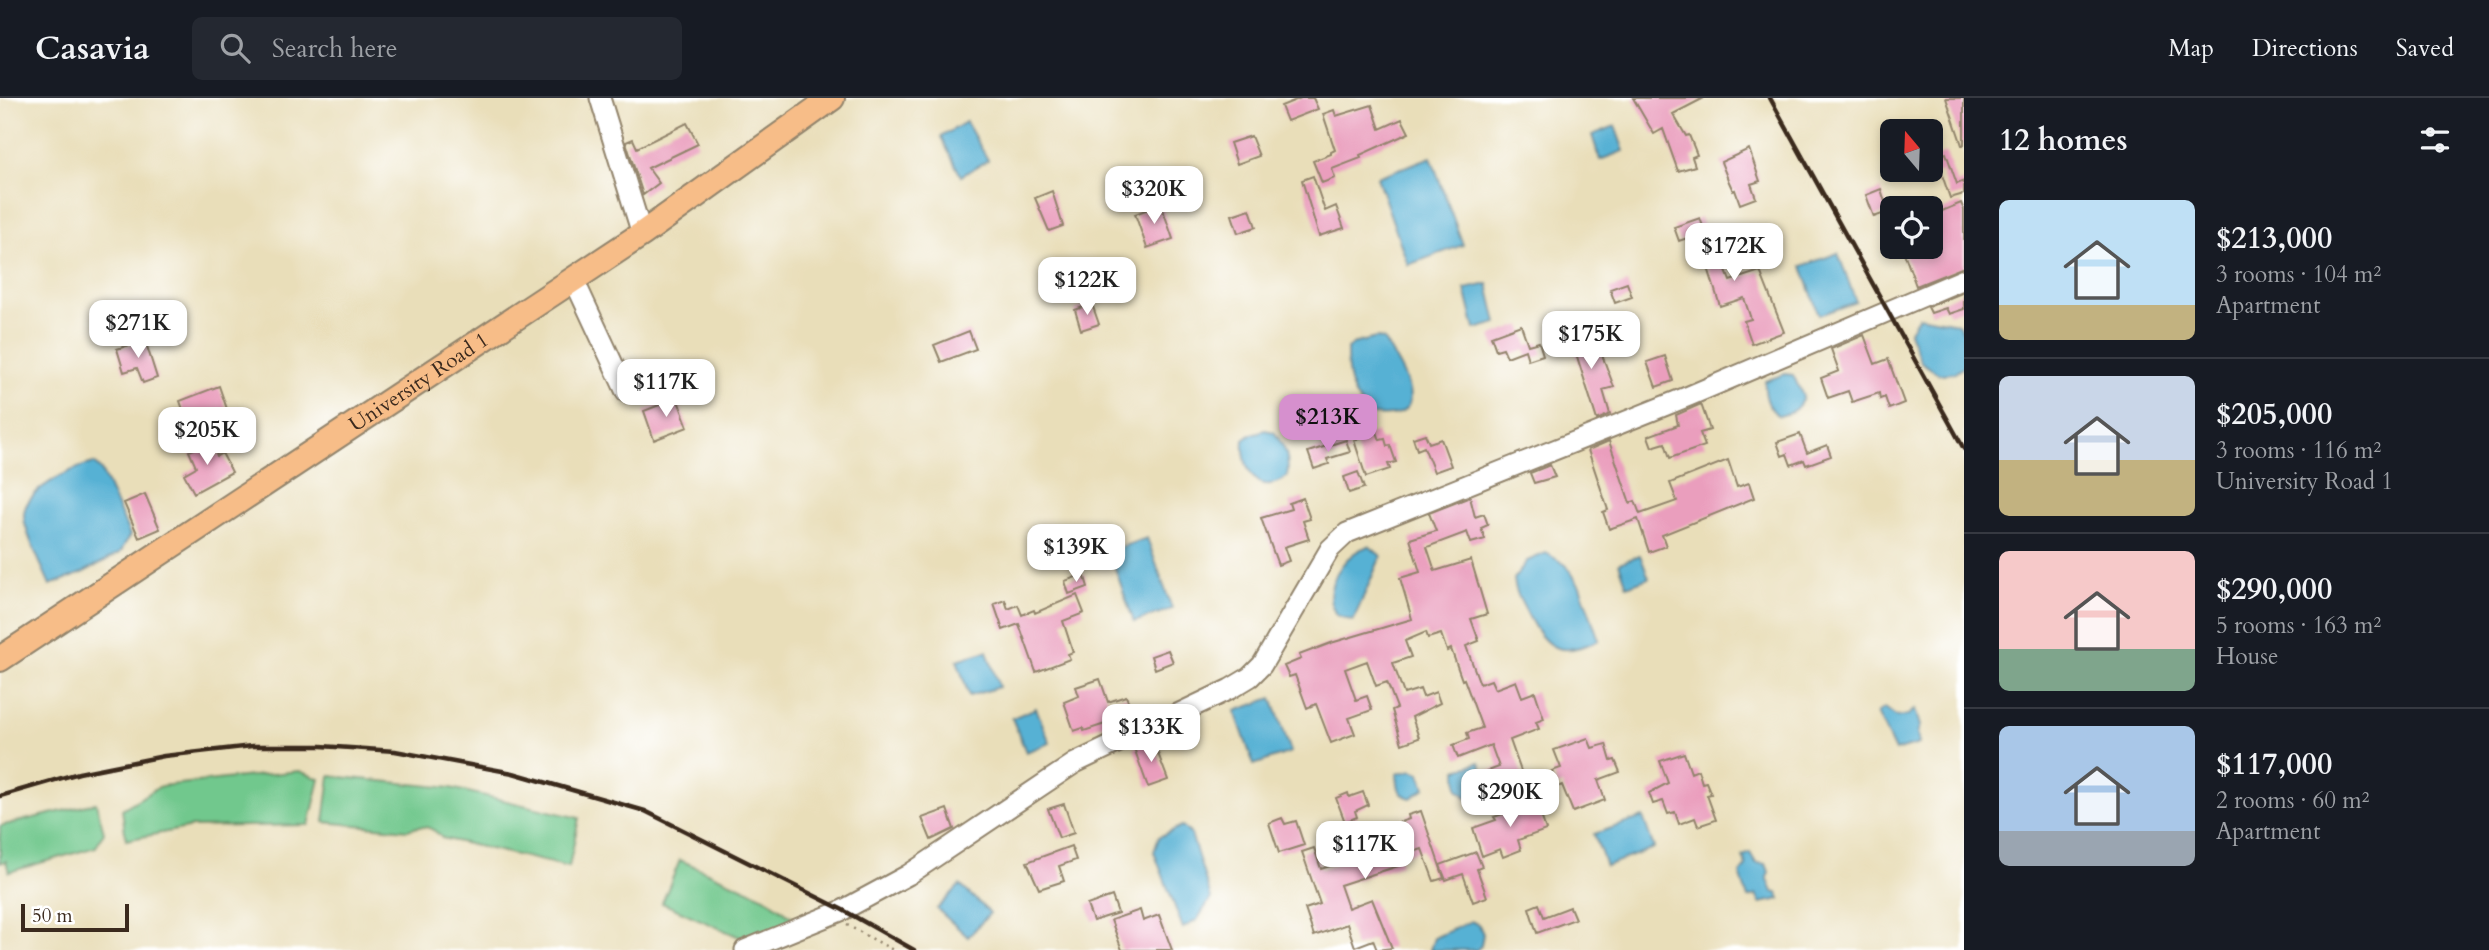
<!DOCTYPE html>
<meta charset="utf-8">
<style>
:root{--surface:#171b24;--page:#242831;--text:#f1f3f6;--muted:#9ea1a6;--line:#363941;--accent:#d690ce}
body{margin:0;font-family:Cardo,serif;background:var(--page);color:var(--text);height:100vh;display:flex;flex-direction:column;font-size:26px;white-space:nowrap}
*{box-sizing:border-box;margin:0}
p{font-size:23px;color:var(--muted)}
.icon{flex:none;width:38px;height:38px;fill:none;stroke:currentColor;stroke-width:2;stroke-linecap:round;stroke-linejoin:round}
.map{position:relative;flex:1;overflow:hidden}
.panel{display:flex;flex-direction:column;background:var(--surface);width:525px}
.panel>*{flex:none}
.needle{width:46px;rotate:341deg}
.fabs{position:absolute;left:1880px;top:21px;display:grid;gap:14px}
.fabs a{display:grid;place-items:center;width:63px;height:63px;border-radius:10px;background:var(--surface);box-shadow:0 4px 10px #0003;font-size:35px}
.scale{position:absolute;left:21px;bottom:18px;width:108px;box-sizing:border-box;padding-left:7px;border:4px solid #3b2a1e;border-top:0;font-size:19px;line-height:24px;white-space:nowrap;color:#3b2a1e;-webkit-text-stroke:5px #fff;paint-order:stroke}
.price{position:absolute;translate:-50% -60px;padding:0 16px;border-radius:14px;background:#fff;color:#222;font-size:23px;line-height:46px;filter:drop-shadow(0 2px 4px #0008)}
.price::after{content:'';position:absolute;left:50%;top:42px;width:21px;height:16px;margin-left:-10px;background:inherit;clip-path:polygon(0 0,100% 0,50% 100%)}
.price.selected{background:var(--accent);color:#111}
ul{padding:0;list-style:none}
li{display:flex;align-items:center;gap:21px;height:175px;padding:0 35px}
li+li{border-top:2px solid var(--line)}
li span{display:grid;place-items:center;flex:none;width:196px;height:140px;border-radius:10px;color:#555}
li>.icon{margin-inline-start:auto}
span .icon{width:84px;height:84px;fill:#fffc;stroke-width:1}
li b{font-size:30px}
h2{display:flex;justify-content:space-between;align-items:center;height:84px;padding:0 35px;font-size:30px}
header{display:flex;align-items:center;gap:42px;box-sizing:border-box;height:98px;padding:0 35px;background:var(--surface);border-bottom:2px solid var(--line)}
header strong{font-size:33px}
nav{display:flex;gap:38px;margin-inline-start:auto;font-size:24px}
.search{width:490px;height:63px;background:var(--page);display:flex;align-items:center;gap:18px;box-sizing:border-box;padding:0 24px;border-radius:10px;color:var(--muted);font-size:26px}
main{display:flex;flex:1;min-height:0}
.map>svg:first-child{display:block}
</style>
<header>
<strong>Casavia</strong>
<div class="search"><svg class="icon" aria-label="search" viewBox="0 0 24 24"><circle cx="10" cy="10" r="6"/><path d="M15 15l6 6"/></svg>Search here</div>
<nav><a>Map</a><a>Directions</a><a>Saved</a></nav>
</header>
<main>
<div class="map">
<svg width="1964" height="852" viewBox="0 0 1964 852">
<rect width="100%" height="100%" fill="#fff"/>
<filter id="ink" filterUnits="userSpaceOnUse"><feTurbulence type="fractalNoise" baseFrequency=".0143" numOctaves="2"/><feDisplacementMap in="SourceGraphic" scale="14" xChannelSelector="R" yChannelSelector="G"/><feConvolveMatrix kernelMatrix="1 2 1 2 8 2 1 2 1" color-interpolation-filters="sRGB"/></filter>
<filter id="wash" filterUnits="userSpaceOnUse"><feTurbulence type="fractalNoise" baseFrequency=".00686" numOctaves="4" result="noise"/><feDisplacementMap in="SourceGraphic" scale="28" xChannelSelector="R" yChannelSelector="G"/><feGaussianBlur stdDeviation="1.57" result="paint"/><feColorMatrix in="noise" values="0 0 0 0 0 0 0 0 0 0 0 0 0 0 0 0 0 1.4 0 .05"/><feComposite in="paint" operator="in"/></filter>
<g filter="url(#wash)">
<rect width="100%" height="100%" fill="#e9deb9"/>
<path fill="#71c88d" stroke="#567956" stroke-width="2" d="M299,673L320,681L309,727L192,729L126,742L122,711L161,688Z
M330,678L451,690L579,720L569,769L442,740C432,728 422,726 408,732L324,724Z
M96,705L104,734L96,749L9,774L6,763L0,765V728Z
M680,762L765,799L799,824L746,842L662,805Z"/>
<path fill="#56b1d4" stroke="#486e79" stroke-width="2" d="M966,24L988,62L961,78L941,39Z
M1615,28L1624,53L1600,62L1592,37Z
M1431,59L1463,147L1408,167L1377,79Z
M1838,155L1856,204L1819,217L1802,168Z
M1488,186L1497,225L1475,231L1465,191Z
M1919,218L1957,225L1964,234V268L1955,275L1939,276L1921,264L1909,234Z
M1376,240L1383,241C1394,259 1432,312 1392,317C1385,318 1377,317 1370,317C1349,295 1347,280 1347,251L1356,245Z
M1785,276L1793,277L1803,298C1800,310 1792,315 1779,318C1768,310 1764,297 1765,283Z
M1265,332L1274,334C1285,348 1290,360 1287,379C1256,400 1242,370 1244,342L1252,336Z
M94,365L101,372L130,437L120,455L82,475L50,487C43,470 25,436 24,419C22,393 72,370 94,365Z
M1147,440L1172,511L1134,524L1109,453Z
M1369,448L1381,458L1353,523L1336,517C1334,513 1331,506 1330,501C1330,477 1348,454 1369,448Z
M1546,455L1566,467L1580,488L1599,542C1561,559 1547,554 1528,517C1522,505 1515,495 1514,481L1527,463Z
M1640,457L1649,480L1627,488L1619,465Z
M987,553L999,589L969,598L957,562Z
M1272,600L1291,654L1254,667L1235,613Z
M1036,610L1050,645L1026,654L1012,620Z
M1885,610L1897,619L1908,617L1915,611L1920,628L1917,635L1919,646L1895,653L1877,615Z
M1480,664L1490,698L1472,705L1458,691L1457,672Z
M1412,672L1420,675L1425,690L1411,700C1398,697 1398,689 1397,676Z
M1643,719L1654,750L1606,768L1594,736Z
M1182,728L1191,736L1211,800L1197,822L1183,830L1154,754L1159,739Z
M1750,755L1756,765L1766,766L1769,774L1767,779L1773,794L1778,795L1780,801L1760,805L1756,797L1748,800L1740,776L1746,768L1743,758Z
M960,787L990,815L968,839L937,811Z
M1471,823L1479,827L1483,836L1481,848L1476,852H1430L1434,840Z"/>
<g id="blocks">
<path fill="#ea9ebd" d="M1301,0H1313L1318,11L1287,23L1281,8Z
M1633,0H1704L1673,16L1686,38L1689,37L1697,57L1692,59L1695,68L1678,73L1663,31L1654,36Z
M1946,0H1964V47H1962Z
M1372,7L1380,31L1402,21L1409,35L1360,57L1361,60L1332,71L1335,80L1322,85L1313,63L1331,56V54L1335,52L1323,16L1334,12L1336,18Z
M687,25L698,46L648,70L659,85L643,97L626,44L633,41L637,50Z
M1251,38L1259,58L1237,66L1230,45Z
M1749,51L1760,83L1751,86L1756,100L1740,106L1735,92L1733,93L1729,84L1721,64Z
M1946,55L1957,86L1964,83V96L1950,100L1941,74L1930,78V61Z
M1313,78L1325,113L1336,108L1344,130L1319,138L1302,82Z
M1881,91L1888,114L1874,119L1866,97Z
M1052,93L1063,128L1049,133L1035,100Z
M1961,105L1964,112V169L1916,188L1902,149H1930V118Z
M1161,106L1173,141L1147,150L1135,116Z
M1250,111L1256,129L1238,135L1232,117Z
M1700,120L1709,145L1720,141L1726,155L1720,157L1730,183L1760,173L1784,234L1752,246L1744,223L1751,221L1744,200L1720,208L1706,163L1696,167L1687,140L1679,143L1674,129Z
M1627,185L1632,199L1615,205L1610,191Z
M1964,194V211L1949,216L1946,210L1931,215L1928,209Z
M1092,206L1099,226L1081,232L1075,212Z
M1521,227L1528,247L1539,244L1543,257L1528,262L1525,252L1507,259L1503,250L1496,252L1491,238Z
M1583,232L1589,248L1594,246L1595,251L1599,249L1614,289L1603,292L1610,316L1597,322L1574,249L1564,252L1560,241Z
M969,233L976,251L941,264L934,247Z
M1864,237L1875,266L1888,261L1904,305L1889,311L1885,299L1880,301L1879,295L1852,304L1848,293L1828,300L1821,280L1839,273L1831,251Z
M145,242L157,280L143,285L137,270L124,274L117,251Z
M1665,258L1673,283L1656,289L1647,264Z
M219,288L228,314L189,328L180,303Z
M677,300L688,329L654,342L644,313Z
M1701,306L1710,332L1700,335L1705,348L1670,360L1665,345L1652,349L1648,338L1678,327L1676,317Z
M1377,334L1380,342L1385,341L1387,348L1390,347L1396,364L1388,366L1390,371L1366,379L1354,342Z
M1425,336L1429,345L1441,341L1451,368L1434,374L1424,349L1417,352L1413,340Z
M1800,336L1807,355L1827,347L1831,358L1806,367L1804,362L1791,367L1787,356L1782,358L1777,344Z
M1346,342L1350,354L1327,361L1329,366L1314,371L1308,354Z
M1609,343L1630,405L1635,403L1640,416L1677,403L1670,385L1728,362L1737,389L1749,385L1754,400L1662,437L1666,448L1649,454L1638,421L1609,431L1603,414L1608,412L1588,352Z
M212,344L217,358L222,355L232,374L194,395L184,376L196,369L189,353Z
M1550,367L1555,379L1534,385L1530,375Z
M1358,374L1364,390L1349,395L1344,379Z
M145,396L160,431L139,440L124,405Z
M1470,399L1475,419L1484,416L1488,427L1481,430L1485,441L1471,445L1467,434L1427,449L1435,473L1471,462L1487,516L1471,521L1479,543L1466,548L1480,586L1491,582L1495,591L1516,583L1522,599L1535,594L1544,621L1536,624L1539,631L1510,642L1523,679L1494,689L1488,673L1499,669L1491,647L1458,660L1453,647L1469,641L1467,635L1482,630L1464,581L1462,582L1451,551L1447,553L1441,536L1428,540L1426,534L1405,543L1411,559L1393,565L1404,596L1420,591L1423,599L1436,594L1440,605L1412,619L1419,640L1402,646L1392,612L1397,610L1387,584L1376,588L1367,563L1345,571L1356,602L1367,598L1372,612L1349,620L1355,636L1331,645L1316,606L1307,610L1295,577L1289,579L1284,568L1301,561L1299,557L1331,545L1412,521L1400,480L1420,474L1410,441L1436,433L1429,415Z
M1303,400L1310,421L1303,423L1309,441L1284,449L1289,463L1278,467L1261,420L1291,411L1289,405Z
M1084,476L1088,489L1069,496L1065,483Z
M1077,497L1084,515L1063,523L1073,554L1068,556L1070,561L1036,574L1019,526L1003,532L994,506L1005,502L1008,511L1018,507L1022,517L1034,512L1035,515Z
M1168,552L1173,564L1155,571L1151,558Z
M1100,581L1108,604L1126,598L1131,610L1126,612L1131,625L1114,633L1111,624L1084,633L1083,630L1074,633L1064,604L1079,598L1076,589Z
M1588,640L1592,650L1606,646L1611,663L1615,662L1620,674L1598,682L1605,702L1573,714L1562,687L1557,689L1552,673L1561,670L1554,652Z
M1153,642L1168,682L1148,689L1134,650Z
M1684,655L1691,675L1698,672L1702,685L1706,684L1711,696L1707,697L1716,722L1698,728L1695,720L1679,726L1675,714L1668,716L1663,703L1653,706L1649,695L1668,685L1660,663Z
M1363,694L1368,707L1355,713L1357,719L1345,724L1336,700L1348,695L1349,699Z
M1535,700L1546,732L1518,742L1521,752L1503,759L1500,751L1482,758L1473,730L1496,722L1494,719L1522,709L1521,705Z
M1064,706L1074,735L1059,740L1048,711Z
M947,711L954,731L931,742L922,720Z
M1421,713L1444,780L1434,783L1422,751L1399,759L1401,767L1340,787L1348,810L1372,801L1392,850L1377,852L1373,842L1355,849L1347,826L1314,838L1305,811L1320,806L1302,754L1314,750L1321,771L1342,764L1338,753L1354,748L1358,759L1362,757L1363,760L1387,751L1381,731L1409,721L1408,717Z
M1282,720L1285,726L1296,723L1304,747L1279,755L1269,725Z
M1071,748L1076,762L1059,768L1064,783L1039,791L1027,764Z
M1476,754L1482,769L1477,771L1487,799L1473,804L1463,776L1446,782L1440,767Z
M1112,798L1118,815L1093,823L1087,807Z
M1539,806L1544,819L1570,809L1575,821L1537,835L1529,810Z
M1140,812L1143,823L1159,817L1172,852H1122L1111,822Z"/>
</g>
</g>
<g filter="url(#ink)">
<use href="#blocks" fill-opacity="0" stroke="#92846c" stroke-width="2"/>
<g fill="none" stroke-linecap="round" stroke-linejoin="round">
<g stroke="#92846c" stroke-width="23">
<path id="minor" d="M600,0L642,136
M574,182L626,294
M745,852L843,812L908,777L1075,665L1230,591L1250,579L1262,567L1330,451L1347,435L1689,298L1964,181"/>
</g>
<g stroke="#92846c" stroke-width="28">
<g id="major">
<path id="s1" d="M0,561L642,136L832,0"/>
</g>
</g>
<path stroke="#92846c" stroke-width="2.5" stroke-dasharray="2 5" stroke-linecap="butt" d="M847,827L893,852"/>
<use href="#minor" stroke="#fff" stroke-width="19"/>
<use href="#major" stroke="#f7bd88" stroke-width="24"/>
<path stroke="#3b2a1e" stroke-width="4.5" d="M1770,0L1964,351
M0,698L79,675L164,658L252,648H321L395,653L513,675L645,713L843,812L914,852"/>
</g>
</g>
<g text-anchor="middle" stroke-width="7" stroke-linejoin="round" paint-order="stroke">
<g font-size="21" fill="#3b2a1e" stroke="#fff">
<text dy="7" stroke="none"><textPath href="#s1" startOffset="502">University Road 1</textPath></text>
</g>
</g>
</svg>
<div class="fabs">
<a><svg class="needle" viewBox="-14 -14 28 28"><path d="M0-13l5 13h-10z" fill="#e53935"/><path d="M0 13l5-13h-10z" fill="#9ea1a6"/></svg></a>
<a><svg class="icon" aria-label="locate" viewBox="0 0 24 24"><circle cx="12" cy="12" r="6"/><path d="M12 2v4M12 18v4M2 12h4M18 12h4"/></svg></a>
</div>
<div class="scale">50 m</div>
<b class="price" style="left:1154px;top:128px">$320K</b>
<b class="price" style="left:1734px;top:185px">$172K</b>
<b class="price" style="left:1087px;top:219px">$122K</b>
<b class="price" style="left:138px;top:262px">$271K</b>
<b class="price" style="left:1591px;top:273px">$175K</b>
<b class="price" style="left:666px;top:321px">$117K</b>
<b class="price selected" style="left:1328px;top:356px">$213K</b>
<b class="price" style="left:207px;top:369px">$205K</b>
<b class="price" style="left:1076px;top:486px">$139K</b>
<b class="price" style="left:1151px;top:666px">$133K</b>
<b class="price" style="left:1510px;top:731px">$290K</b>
<b class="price" style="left:1365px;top:783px">$117K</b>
</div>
<section class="panel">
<h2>12 homes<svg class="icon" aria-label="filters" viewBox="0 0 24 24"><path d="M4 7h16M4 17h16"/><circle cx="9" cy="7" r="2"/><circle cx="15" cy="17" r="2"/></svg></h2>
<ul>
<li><span style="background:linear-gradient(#bfe0f5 75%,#c2b280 0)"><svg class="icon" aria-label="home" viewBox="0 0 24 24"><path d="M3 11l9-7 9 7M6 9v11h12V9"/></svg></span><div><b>$213,000</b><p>3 rooms · 104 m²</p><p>Apartment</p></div></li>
<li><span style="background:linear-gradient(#c9d6e8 60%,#c2b280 0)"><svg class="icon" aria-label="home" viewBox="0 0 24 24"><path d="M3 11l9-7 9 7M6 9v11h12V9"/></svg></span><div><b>$205,000</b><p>3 rooms · 116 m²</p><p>University Road 1</p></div></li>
<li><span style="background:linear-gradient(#f6c9c9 70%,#7fa58c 0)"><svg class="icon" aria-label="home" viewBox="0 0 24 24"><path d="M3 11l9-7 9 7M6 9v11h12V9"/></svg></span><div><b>$290,000</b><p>5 rooms · 163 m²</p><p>House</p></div></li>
<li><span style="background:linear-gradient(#a9c7e8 75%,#9aa5b1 0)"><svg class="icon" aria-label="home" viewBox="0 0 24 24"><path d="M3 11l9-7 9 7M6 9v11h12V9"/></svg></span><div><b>$117,000</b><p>2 rooms · 60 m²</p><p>Apartment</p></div></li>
</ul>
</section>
</main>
